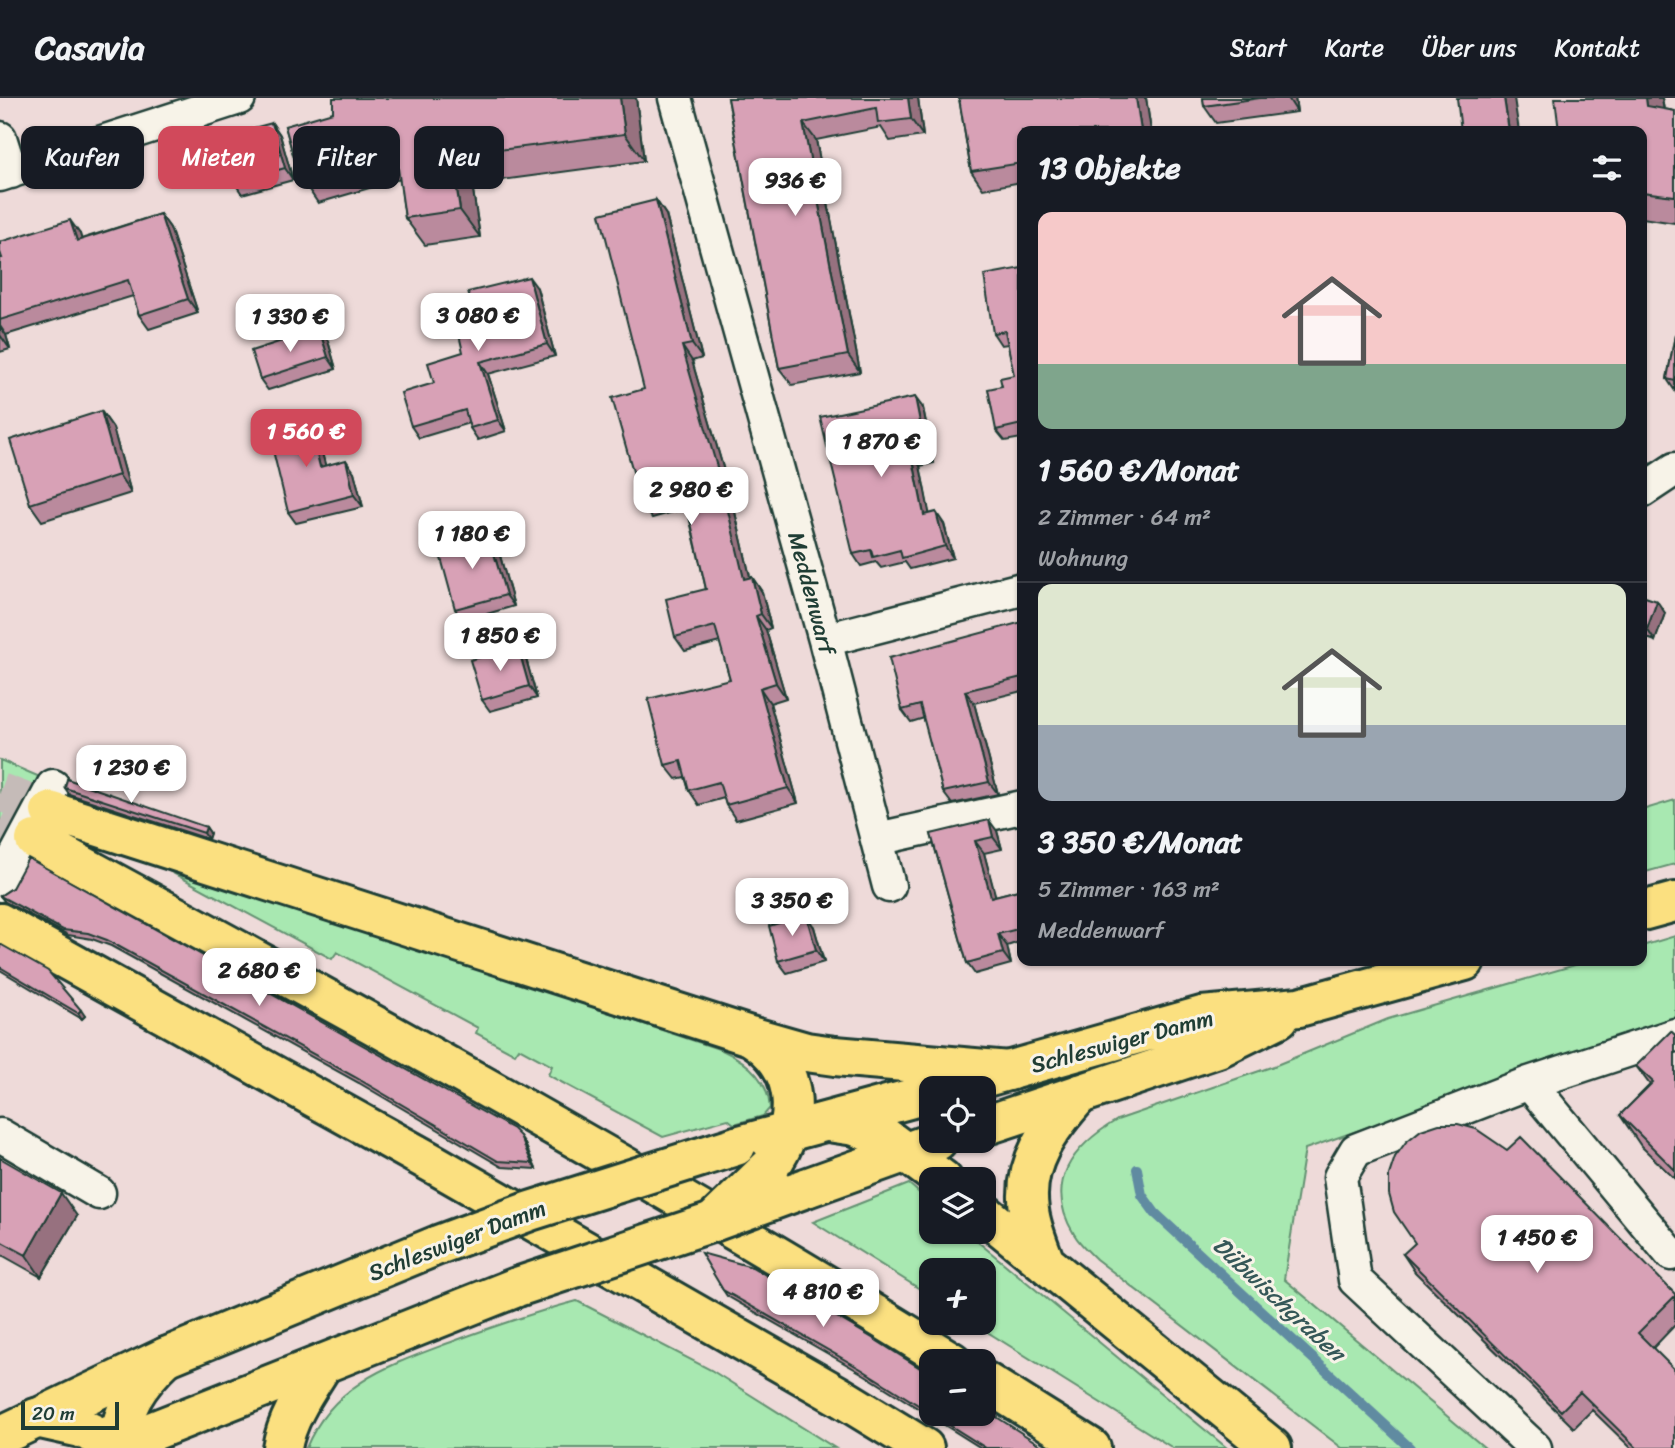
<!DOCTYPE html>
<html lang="de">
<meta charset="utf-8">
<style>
:root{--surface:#171b24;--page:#20242c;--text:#f1f3f6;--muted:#9ea1a6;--line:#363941;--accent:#d1495b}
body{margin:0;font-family:Sriracha,sans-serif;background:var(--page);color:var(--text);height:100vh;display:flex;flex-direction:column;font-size:26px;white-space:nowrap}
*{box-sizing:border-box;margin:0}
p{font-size:23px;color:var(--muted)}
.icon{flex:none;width:38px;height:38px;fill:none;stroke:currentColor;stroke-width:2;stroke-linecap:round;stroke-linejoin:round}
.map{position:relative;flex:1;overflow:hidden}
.sheet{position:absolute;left:1017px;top:28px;width:630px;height:840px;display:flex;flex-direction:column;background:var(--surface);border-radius:14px;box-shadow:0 2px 5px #0004}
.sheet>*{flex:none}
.hud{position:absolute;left:21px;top:28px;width:665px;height:63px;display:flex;gap:14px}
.fabs{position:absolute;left:919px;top:978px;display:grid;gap:14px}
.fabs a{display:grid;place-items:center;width:77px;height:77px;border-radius:14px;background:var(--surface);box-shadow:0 2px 5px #0004;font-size:35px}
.scale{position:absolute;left:21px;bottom:18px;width:98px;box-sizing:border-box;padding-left:7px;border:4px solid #1f3d34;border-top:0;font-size:19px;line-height:24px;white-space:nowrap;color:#1f3d34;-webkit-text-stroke:5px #f7f3e8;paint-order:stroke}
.price{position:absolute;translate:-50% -60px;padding:0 16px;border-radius:14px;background:#fff;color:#222;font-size:23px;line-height:46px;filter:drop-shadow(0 2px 4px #0008)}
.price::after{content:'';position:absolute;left:50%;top:42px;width:21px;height:16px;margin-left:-10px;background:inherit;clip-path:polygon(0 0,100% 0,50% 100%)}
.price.on{background:var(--accent);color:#fff}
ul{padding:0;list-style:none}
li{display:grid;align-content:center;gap:14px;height:371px;padding:0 21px}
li+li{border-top:2px solid var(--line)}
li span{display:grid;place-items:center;height:217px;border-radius:14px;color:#555}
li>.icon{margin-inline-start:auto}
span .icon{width:126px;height:126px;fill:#fffc;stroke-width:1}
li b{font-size:30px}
h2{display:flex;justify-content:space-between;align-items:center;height:84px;padding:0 21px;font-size:30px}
.tag{padding:0 24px;border-radius:14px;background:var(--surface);box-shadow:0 2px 5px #0004;font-size:24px;line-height:63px}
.tag.on{background:var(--accent);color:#fff}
header{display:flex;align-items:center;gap:42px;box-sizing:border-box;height:98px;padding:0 35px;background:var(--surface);border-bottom:2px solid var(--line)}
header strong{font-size:33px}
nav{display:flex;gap:38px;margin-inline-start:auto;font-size:24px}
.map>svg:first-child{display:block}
</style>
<header>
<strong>Casavia</strong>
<nav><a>Start</a><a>Karte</a><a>Über uns</a><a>Kontakt</a></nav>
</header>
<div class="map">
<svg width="1675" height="1350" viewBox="0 0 1675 1350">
<rect width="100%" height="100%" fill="#eedad9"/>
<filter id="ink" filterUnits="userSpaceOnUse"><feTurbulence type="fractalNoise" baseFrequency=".0143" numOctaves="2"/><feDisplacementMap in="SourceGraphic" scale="14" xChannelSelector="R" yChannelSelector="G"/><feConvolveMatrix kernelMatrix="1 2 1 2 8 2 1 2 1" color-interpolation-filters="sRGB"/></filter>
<g filter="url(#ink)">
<path fill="#a8e8b1" stroke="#649272" stroke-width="2" d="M0,662L47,682L0,772Z
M1675,702V766L1642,775V712Z
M159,765L722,952C746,963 768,981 770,1010L763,1018L734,1026L728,1021L663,1039L548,977L552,968L519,950L515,956L476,935L478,930L337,854L332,861L158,767Z
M1675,838V922L1305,1051L1284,1181L1485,1350H1342L1096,1161C1088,1153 1079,1145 1074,1136C1043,1085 1073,1048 1117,1022L1274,968L1388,921L1589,863H1642V848Z
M909,1086L931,1105V1134H966L1227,1350H1173L973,1225H984V1172H931V1198L813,1124Z
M577,1203L711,1272L835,1350H306C333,1284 393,1266 454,1243C495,1228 535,1214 577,1203Z"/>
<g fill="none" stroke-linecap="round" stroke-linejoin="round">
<path stroke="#608ba1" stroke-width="10" d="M1137,1071L1142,1097L1155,1115L1410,1350"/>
<path stroke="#c5bbb8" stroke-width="38" stroke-dasharray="38 19" stroke-linecap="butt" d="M0,694L50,713
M0,723L35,742"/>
<g stroke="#1f3d34" stroke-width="37">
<path id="minor" d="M675,0L825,542L889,788
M0,40L11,74
M0,77L239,0
M1642,393L1675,371
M825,542L1022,491
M877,741L1022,709
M0,787L53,688
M1529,985L1671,1156
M0,1037L99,1095
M1535,1350L1355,1182L1340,1079L1356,1052L1529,985L1675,937"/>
</g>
<g stroke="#1f3d34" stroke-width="44">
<path id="major" d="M1642,813L1675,804
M947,990L1202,918L1299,909L1465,863
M984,1028L1218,950L1279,920
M736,1048L931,995
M806,1090L937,1043
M0,1338L166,1259L438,1147
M110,1350L517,1189"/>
</g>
<g stroke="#1f3d34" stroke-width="44">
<path id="highway" d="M50,713L750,938L806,954L835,958L1009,973
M35,742C344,909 653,1078 952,1264
M0,825L434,1066L839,1298L924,1350
M752,939C801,970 802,1024 770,1069
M828,1024L855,1028L886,1040L943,1082
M984,1115L1272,1350
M1045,1165C1039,1148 1031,1130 1029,1112C1022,1065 1050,1029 1080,996
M984,1283L1091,1350
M36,1320L81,1330L124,1350
M117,1350C123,1309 136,1287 166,1259
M282,1350C287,1319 306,1293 323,1266"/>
</g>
<use href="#minor" stroke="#f7f3e8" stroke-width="32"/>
<use href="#major" stroke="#fbe080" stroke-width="38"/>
<use href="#highway" stroke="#fbe080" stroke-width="38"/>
<g stroke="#1f3d34" stroke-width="44" stroke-linecap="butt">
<path id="major-bridge" d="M438,1147L530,1113L736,1048
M517,1189L713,1124L806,1090"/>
</g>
<g stroke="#1f3d34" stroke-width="44" stroke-linecap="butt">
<path id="highway-bridge" d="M713,1124L770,1069"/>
</g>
<use href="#major-bridge" stroke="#fbe080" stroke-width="38"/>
<use href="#highway-bridge" stroke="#fbe080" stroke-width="38"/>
</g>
<path fill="#ba8a9d" stroke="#1f3d34" stroke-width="2" d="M636,0L644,63L472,86L480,139L425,147L405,120L400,81L318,105L299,77L285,28Z
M728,0H918L923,38L890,43L881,29L816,42L860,274L792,287L779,270Z
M959,0H1146L1151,33H1022V84L983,91L971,73Z
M1203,0H1295L1297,14L1216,25L1204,8Z
M1555,0H1662L1664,11L1675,13V125L1642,120V33Z
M272,25L280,37L293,82L242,96L234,84Z
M656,102L666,117L702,260L692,263L731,397L750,479H752L762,494L771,530L766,532L786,600L770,605L798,705L736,722L726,707L724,700L699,707L689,692L685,679L676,681L665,667L730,581L720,544L685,553L675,539L706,491L687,410L652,420L642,405L644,291Z
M160,116L170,130L198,215L149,231L139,217L133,198L6,237L10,251L0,254V160L80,136L81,141Z
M1022,170V340L1005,343L996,332L1002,288L1014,277L1008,246L1001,247L993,235Z
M537,190L555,258L488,276L506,333L478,342L470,330L469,325L419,340L411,328L463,254Z
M1675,237V293L1667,281Z
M328,243L336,271L268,292L260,281Z
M923,310L934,365L920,368L929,416L944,426L953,460L910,471L905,464L881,470L876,464L861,468L853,456Z
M101,313L113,330L131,395L42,423L30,406Z
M307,332L309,341L321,351L325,368L354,374L363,409L296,425L288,414Z
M497,447L514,508L463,523L455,511Z
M1642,498L1665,515L1655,543L1647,540L1642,557Z
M1022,524V593L974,605L998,696L952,706L943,694L924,620L911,624L902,612Z
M526,561L537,600L490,613L482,602Z
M65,690L206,729L210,735L208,741L69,696Z
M997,733L1002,751L984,755L995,798L1022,791V843L1007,848L1011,866L975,876L967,865L931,736Z
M12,790L524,1044L536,1071L502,1069L359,985L111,848L92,841L68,837L5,804L0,798Z
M814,829L824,864L787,875L778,863Z
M0,846L85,918L82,921L0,872Z
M1675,937V1081L1641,1048L1620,1017L1650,987L1636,968Z
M0,1060L77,1118L41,1179L0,1156Z
M1403,1156L1675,1196V1227L1653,1250L1675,1350H1631L1592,1312L1574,1330L1415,1174Z
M723,1192L931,1277V1316H984L1045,1350H981L865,1277L727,1198Z"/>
<path fill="#97717f" stroke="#1f3d34" stroke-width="2" d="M620,0H636L644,63L625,36Z
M908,0H918L923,38L911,21Z
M1136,0H1146L1151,33H1141Z
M1288,0H1295L1297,14Z
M1504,0H1514L1519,33H1509Z
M1646,0H1662L1667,37L1647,8Z
M272,25L280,37L293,82L285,70Z
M803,25L816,42L860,274L848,257Z
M452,58L472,86L480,139L460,112Z
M656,102L666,117L702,260L692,246Z
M160,116L170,130L198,215L188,201Z
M70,122L80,136L86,157L77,143Z
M529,179L537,190L555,258L547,246Z
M0,228L6,237L10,251L0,237Z
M319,231L328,243L336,271L328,259Z
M682,248L692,263L731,397L754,496L744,481Z
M480,264L488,276L506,333L498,322Z
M915,299L923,310L934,365L926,354Z
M101,313L113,330L131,395L119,377Z
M299,320L307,332L313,354L305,342Z
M313,340L321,351L329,381L320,369Z
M912,357L920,368L932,429L924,417Z
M346,362L354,374L363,409L354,397Z
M936,414L944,426L953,460L945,448Z
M488,435L497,447L514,508L506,497Z
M752,479L762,494L771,530L761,516Z
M1657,503L1665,515L1655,543L1647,531Z
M756,518L766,532L786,600L776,585Z
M1642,532L1647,540L1642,557Z
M518,549L526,561L537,600L529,588Z
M760,590L770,605L798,705L788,690Z
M965,593L974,605L998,696L989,684Z
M989,722L997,733L1002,751L993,739Z
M206,729L210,735L208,741L204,735Z
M975,743L984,755L999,811L991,799Z
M806,817L814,829L824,864L816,852Z
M998,836L1007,848L1011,866L1003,855Z
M81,912L85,918L82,921L78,915Z
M520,1038L524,1044L536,1071L532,1065Z
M61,1095L77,1118L41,1179L26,1157Z"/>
<path fill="#d8a1b6" stroke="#1f3d34" stroke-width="2" d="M333,0H620L625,36L452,58L460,112L405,120L395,49L299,77L285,28L333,14Z
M728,0H908L911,21L878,25L876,10L803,25L848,257L779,270Z
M959,0H1136L1141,33H1022V65L971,73Z
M1203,0H1260L1204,8Z
M1457,0H1504L1509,33H1461Z
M1555,0H1646L1647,8L1675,13V98L1642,94V33H1559Z
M272,25L285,70L234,84L221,39Z
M656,102L692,246L682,248L721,383L744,481L752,479L761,516L756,518L776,585L760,590L788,690L726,707L719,684L689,692L681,663L665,667L648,601L730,581L715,528L675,539L666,501L706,491L684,394L642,405L612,300L644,291L600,116Z
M160,116L188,201L139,217L128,182L0,222V160H2L0,154V144L70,122L77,143Z
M1022,170V326L996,332L988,291L1002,288L1000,280L1014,277L1005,233L993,235L984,177Z
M529,179L547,246L480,264L498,322L470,330L465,312L411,328L401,295L434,285L428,265L463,254L452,206L470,201L468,194Z
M319,231L328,259L260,281L251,253Z
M1675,237V283L1667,281Z
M915,299L926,354L912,357L924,417L936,414L945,448L902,460L900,452L873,459L871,452L853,456L820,319Z
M101,313L119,377L30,406L10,342Z
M299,320L305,342L313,340L320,369L346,362L354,397L288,414L267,328Z
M488,435L506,497L455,511L438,449Z
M1642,498L1657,503L1647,531L1642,529Z
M1022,524V579L965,593L989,684L943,694L920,607L902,612L889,560Z
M518,549L529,588L482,602L470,562Z
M67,681L206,729L204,735L65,690Z
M989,722L993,739L975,743L991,799L1022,791V830L998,836L1003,855L967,865L931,736Z
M28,760L513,1031L520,1038L532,1065L498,1063L355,979L107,842L88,835L63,832L0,798L12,790Z
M806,817L816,852L778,863L769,828Z
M0,846L48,873L81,912L78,915L0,869Z
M1671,933L1675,937V1072L1620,1017L1653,984L1636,968Z
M1439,1026H1458L1476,1031L1507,1052L1521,1039L1675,1196V1198L1638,1235L1675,1272V1350H1637L1580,1294L1561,1313L1403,1156L1415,1145L1394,1114L1389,1096V1077L1395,1059L1406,1044L1421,1032Z
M0,1060L61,1095L26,1157L0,1143Z
M701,1155L752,1169L874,1241L931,1277V1315L861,1271L723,1192Z
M984,1311L1045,1350H986L932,1316H984Z"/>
</g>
<g text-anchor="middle" stroke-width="6" stroke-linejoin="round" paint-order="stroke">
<g font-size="23" fill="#1f3d34" stroke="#f7f3e8">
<text transform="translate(812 495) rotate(75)" y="8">Meddenwarf</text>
<text transform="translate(1122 943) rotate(-15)" y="8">Schleswiger Damm</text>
<text transform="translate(457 1142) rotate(-21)" y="8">Schleswiger Damm</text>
</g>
<g font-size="24" font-style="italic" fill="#355758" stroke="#f7f3e8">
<text transform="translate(1279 1201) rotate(43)" y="8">Dübwischgraben</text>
</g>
</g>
</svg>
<div class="fabs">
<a><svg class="icon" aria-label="locate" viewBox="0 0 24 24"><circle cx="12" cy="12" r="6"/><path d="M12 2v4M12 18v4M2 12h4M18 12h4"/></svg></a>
<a><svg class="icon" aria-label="layers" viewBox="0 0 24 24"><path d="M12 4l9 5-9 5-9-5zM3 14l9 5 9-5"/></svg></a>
<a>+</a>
<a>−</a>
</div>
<div class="scale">20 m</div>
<b class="price" style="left:795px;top:120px">936 €</b>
<b class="price" style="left:478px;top:255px">3 080 €</b>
<b class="price" style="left:290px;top:256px">1 330 €</b>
<b class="price on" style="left:306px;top:371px">1 560 €</b>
<b class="price" style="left:881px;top:381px">1 870 €</b>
<b class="price" style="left:691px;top:429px">2 980 €</b>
<b class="price" style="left:472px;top:473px">1 180 €</b>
<b class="price" style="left:500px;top:575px">1 850 €</b>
<b class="price" style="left:131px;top:707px">1 230 €</b>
<b class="price" style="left:792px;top:840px">3 350 €</b>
<b class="price" style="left:259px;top:910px">2 680 €</b>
<b class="price" style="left:1537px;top:1177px">1 450 €</b>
<b class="price" style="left:823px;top:1231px">4 810 €</b>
<div class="hud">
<a class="tag">Kaufen</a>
<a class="tag on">Mieten</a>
<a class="tag">Filter</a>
<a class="tag">Neu</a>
</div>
<section class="sheet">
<h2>13 Objekte<svg class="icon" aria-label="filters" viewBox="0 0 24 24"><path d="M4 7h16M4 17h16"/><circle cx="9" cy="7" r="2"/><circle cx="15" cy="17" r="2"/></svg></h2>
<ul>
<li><span style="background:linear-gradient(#f6c9c9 70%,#7fa58c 0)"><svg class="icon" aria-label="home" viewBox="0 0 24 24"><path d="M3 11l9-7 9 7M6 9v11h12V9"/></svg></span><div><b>1 560 €/Monat</b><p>2 Zimmer · 64 m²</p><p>Wohnung</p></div></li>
<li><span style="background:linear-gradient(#dfe7d0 65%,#9aa5b1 0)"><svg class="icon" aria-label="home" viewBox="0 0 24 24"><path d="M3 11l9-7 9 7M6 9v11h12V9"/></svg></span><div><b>3 350 €/Monat</b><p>5 Zimmer · 163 m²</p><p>Meddenwarf</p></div></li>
</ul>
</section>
</div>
